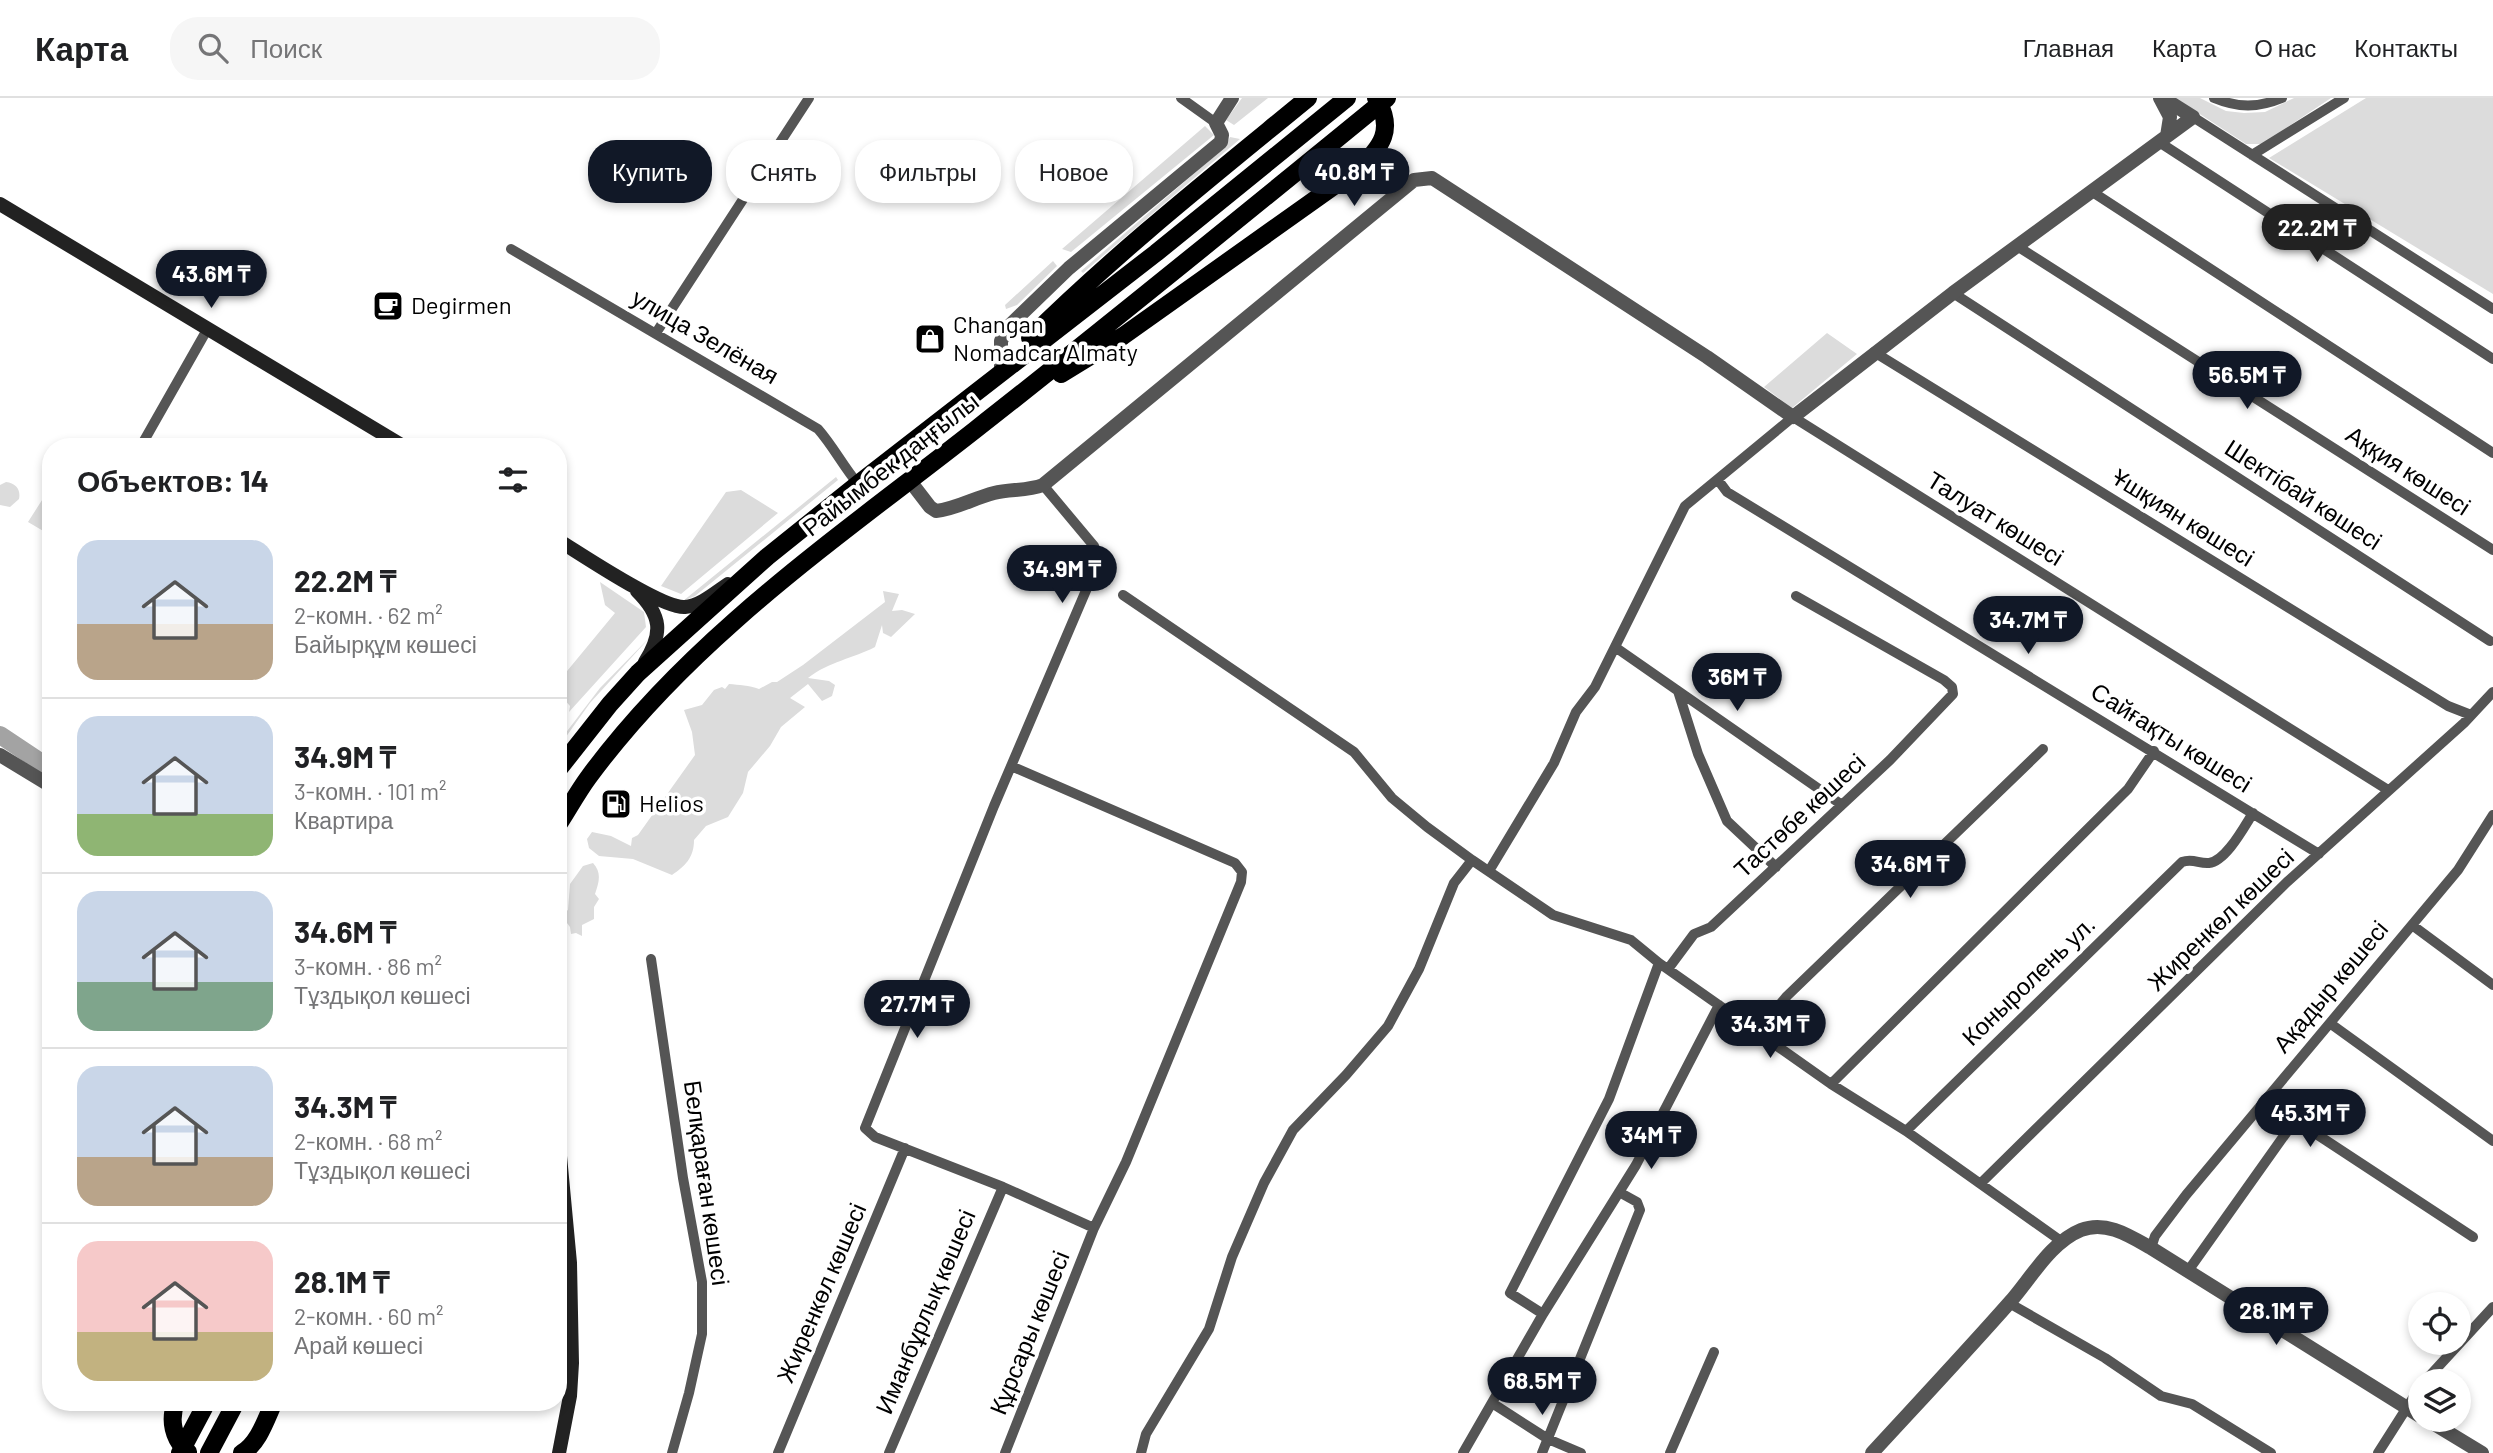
<!DOCTYPE html>
<html lang="ru">
<meta charset="utf-8">
<style>
:root{--surface:#fff;--page:#f6f6f6;--text:#202124;--muted:#757577;--line:#e0e0e0;--accent:#111827}
body{margin:0;font-family:Barlow,sans-serif;background:var(--page);color:var(--text);height:100vh;display:flex;flex-direction:column;font-size:26px;white-space:nowrap}
*{box-sizing:border-box;margin:0}
p{font-size:23px;color:var(--muted)}
.icon{flex:none;width:38px;height:38px;fill:none;stroke:currentColor;stroke-width:2;stroke-linecap:round;stroke-linejoin:round}
.map{position:relative;flex:1;overflow:hidden}
.sheet{position:absolute;left:42px;top:340px;width:525px;height:973px;display:flex;flex-direction:column;background:var(--surface);border-radius:28px;box-shadow:0 4px 10px #0003}
.sheet>*{flex:none}
.top-card{position:absolute;left:588px;top:42px;width:665px;height:63px;display:flex;gap:14px}
.tools{position:absolute;left:2408px;top:1194px;display:grid;gap:14px}
.tools a{display:grid;place-items:center;width:63px;height:63px;border-radius:50%;background:var(--surface);box-shadow:0 4px 10px #0003;font-size:35px}
.price{position:absolute;translate:-50% -60px;padding:0 16px;border-radius:24px;background:var(--accent);color:#fff;font-size:23px;line-height:46px;filter:drop-shadow(0 2px 4px #0008)}
.price::after{content:'';position:absolute;left:50%;top:42px;width:21px;height:16px;margin-left:-10px;background:inherit;clip-path:polygon(0 0,100% 0,50% 100%)}
.price.selected{background:#222;color:#fff}
ul{padding:0;list-style:none}
li{display:flex;align-items:center;gap:21px;height:175px;padding:0 35px}
li+li{border-top:2px solid var(--line)}
li span{display:grid;place-items:center;flex:none;width:196px;height:140px;border-radius:21px;color:#555}
li>.icon{margin-inline-start:auto}
span .icon{width:84px;height:84px;fill:#fffc;stroke-width:1}
li b{font-size:30px}
h2{display:flex;justify-content:space-between;align-items:center;height:84px;padding:0 35px;font-size:30px}
.pill{padding:0 24px;border-radius:28px;background:var(--surface);box-shadow:0 4px 10px #0003;font-size:24px;line-height:63px}
.pill.selected{background:var(--accent);color:#fff}
header{display:flex;align-items:center;gap:42px;box-sizing:border-box;height:98px;padding:0 35px;background:var(--surface);border-bottom:2px solid var(--line)}
header strong{font-size:33px}
nav{display:flex;gap:38px;margin-inline-start:auto;font-size:24px}
.search{width:490px;height:63px;background:var(--page);display:flex;align-items:center;gap:18px;box-sizing:border-box;padding:0 24px;border-radius:28px;color:var(--muted);font-size:26px}
.map>svg:first-child{display:block}
</style>
<header>
<strong>Карта</strong>
<div class="search"><svg class="icon" aria-label="search" viewBox="0 0 24 24"><circle cx="10" cy="10" r="6"/><path d="M15 15l6 6"/></svg>Поиск</div>
<nav><a>Главная</a><a>Карта</a><a>О нас</a><a>Контакты</a></nav>
</header>
<div class="map">
<svg width="2493" height="1355" viewBox="0 0 2493 1355">
<rect width="100%" height="100%" fill="#fff"/>
<path fill="#dcdcdc" d="M1242,0H1268L1234,27L1226,22Z
M2175,0H2200L2226,13L2244,15L2265,14L2294,0H2331L2262,46H2246Z
M2366,0H2493V196L2269,60Z
M1205,28L1214,37L1071,154L1062,151Z
M1230,39L1240,41L1083,175L1081,173L1225,49Z
M1053,163L1057,168L1017,207L1006,211L1005,207Z
M1827,235L1857,256L1792,310L1764,289Z
M836,379L838,382L695,498L683,503Z
M6,384C16,385 21,392 19,401L10,409L0,407V387Z
M51,388V425L45,434L28,424Z
M741,392L778,415L681,496L661,488L726,394Z
M600,484L644,514L646,529L569,614L570,608L563,600L558,601V584L615,515L605,507Z
M883,493L899,496L892,513L902,512L915,516L891,539L883,535L882,527L875,549C852,561 830,563 808,580L829,583L835,587L832,598L822,603L808,586L790,600L805,609L781,629L770,648L748,674L743,695L728,719L706,728L694,742C694,760 685,768 672,777L633,761L599,758L589,750L587,741L592,734L611,738L631,748L632,740L638,737L695,657L692,634L684,612L702,607L714,592L722,589L725,591L729,586C739,587 749,587 759,591L772,584H777L803,567L885,504Z
M652,537L590,605L558,650V645L600,590Z
M593,765C602,775 599,784 595,796L599,801L594,809V821L582,827V838L576,835L571,836L570,829L561,817L568,812L570,786L583,768Z"/>
<g fill="none" stroke-linecap="round" stroke-linejoin="round">
<path stroke="#a3a3a3" stroke-width="18" d="M0,637L51,671"/>
<path stroke="#555" stroke-width="10" d="M1181,0L1216,25
M2214,0C2238,10 2258,10 2282,0
M2193,19L2493,211
M2159,44L2493,261
M2252,57L2344,0
M2091,93L2493,355
M2017,148L2493,452
M511,151L818,331C833,348 843,368 858,386
M1953,195L2490,543
M656,235L809,0
M1874,254L2448,608L2471,617
M141,348L208,230
M1718,382L1727,394L2319,756
M1043,387L1094,448L1099,462L994,708L865,1030L875,1039L1003,1089L1094,1130
M1123,497L1354,654L1392,700L1427,729L1472,762L1553,817L1631,842L1659,865L1831,986L1906,1033L2061,1143
M1615,549L1842,707
M1678,593L1698,656L1727,723L1776,769
M1489,773L1554,665L1576,614L1595,589L1685,408L1793,319L2388,692
M2412,827L2493,887
M651,861L683,1080L702,1184V1236L689,1295L672,1355
M1668,871L1694,836L1711,829L1890,662L1953,596L1952,589L1944,582L1796,498
M2331,926L2493,1043
M1757,934L1787,898L2043,651
M1831,986L2128,691L2154,653
M1906,1033L2182,764C2193,760 2199,766 2209,765C2226,763 2244,729 2253,715
M1982,1084L2287,784L2464,625L2493,594
M2151,1150L2155,1138L2186,1097L2458,772L2493,717
M2188,1173L2291,1028L2298,1024L2473,1139
M2009,1205L2105,1260L2161,1298L2192,1306L2271,1355
M1543,1216L1510,1195L1609,1001L1659,865
M2425,1283L2493,1209
M1492,1305L1548,1341L1581,1355
M778,1355L905,1050
M889,1355L1003,1089
M1005,1355L1094,1130L1126,1064L1241,784L1242,774L1235,765L1011,668
M1141,1355L1146,1336L1209,1231L1232,1159L1264,1085L1293,1032L1346,977L1388,928L1419,871L1454,785L1472,762
M1463,1355L1543,1216L1636,1067L1719,907
M1542,1355L1640,1112L1637,1104L1619,1094
M1670,1355L1714,1254
M2378,1355L2420,1289"/>
<path stroke="#555" stroke-width="14" d="M2160,0L2170,19L2167,38
M1001,269V243L1007,230L1069,170L1221,44L1222,37L1216,25L1232,0
M910,383L930,409L936,413C956,411 974,400 994,395C1010,391 1027,393 1043,387L1414,82L1432,80L1707,259L1793,319L1953,195L2193,19L2163,0
M0,657L51,688
M2426,1321L2482,1355
M1872,1355C1918,1305 1965,1255 2010,1204C2031,1180 2051,1144 2081,1132C2106,1122 2130,1138 2151,1150L2420,1318"/>
<path stroke="#222" stroke-width="14" d="M0,106L403,348
M558,442C581,456 662,511 685,509C700,508 716,494 728,486
M637,493C662,518 663,535 645,564
M558,1037L570,1165L572,1265L570,1298L559,1355"/>
<path stroke="#000" stroke-width="18" d="M1030,240C1117,154 1213,78 1308,0
M1061,276L1123,238L1358,71C1382,49 1395,31 1376,0
M558,672L610,606L638,575L767,459L858,386L1156,155L1347,0
M558,727C568,712 577,695 588,680C691,539 840,438 975,332C1114,223 1250,112 1387,0
M176,1304C169,1322 173,1341 188,1354
M180,1355L207,1304
M209,1355L236,1304
M242,1355C259,1345 266,1321 274,1304"/>
</g>
<defs>
<g id="cafe-square" transform="scale(1.575)"><rect x="-9" y="-9" width="18" height="18" rx="4" fill="#000" stroke="#fff"/><path d="M-5.5-4.5H6V0H3Q3 3.5 0 3.5H-2.5Q-5.5 3.5-5.5 0ZM3-3.2v2h1.7v-2ZM-6 4.5H4V6H-6Z" fill="#fff"/></g>
<g id="shop-square" transform="scale(1.575)"><rect x="-9" y="-9" width="18" height="18" rx="4" fill="#000" stroke="#fff"/><path d="M-5-2.5h2.3a2.7 3.5 0 0 1 5.4 0H5L5.5 6h-11ZM-1.5-2.5h3a1.5 2.3 0 0 0-3 0Z" fill="#fff"/></g>
<g id="fuel-square" transform="scale(1.575)"><rect x="-9" y="-9" width="18" height="18" rx="4" fill="#000" stroke="#fff"/><path d="M-5.5-6h7V0h2V4h1.3V-2.5L3-4.5l.8-.8L6-3V5H2.5V1h-1V6h-7ZM-4.2-4.7v3.2H.2V-4.7Z" fill="#fff"/></g>
</defs>
<g fill-rule="evenodd">
<use href="#cafe-square" x="388" y="208"/>
<use href="#shop-square" x="930" y="241"/>
<use href="#fuel-square" x="616" y="706"/>
</g>
<g text-anchor="middle" stroke-width="7" stroke-linejoin="round" paint-order="stroke">
<g font-size="24" fill="#000" stroke="#fff" text-anchor="start">
<text x="411" y="216">Degirmen</text>
<text x="953" y="235">Changan<tspan x="953" dy="28">Nomadcar Almaty</tspan></text>
<text x="639" y="714">Helios</text>
</g>
<g font-size="24" fill="#000" stroke="#fff">
<text transform="translate(705 239) rotate(30)" y="8">улица Зелёная</text>
<text transform="translate(891 367) rotate(-38)" y="8">Райымбек даңғылы</text>
<text transform="translate(2408 373) rotate(33)" y="8">Аққия көшесі</text>
<text transform="translate(2303 397) rotate(33)" y="8">Шектібай көшесі</text>
<text transform="translate(2183 420) rotate(32)" y="8">Ұшқиян көшесі</text>
<text transform="translate(1995 421) rotate(32)" y="8">Талуат көшесі</text>
<text transform="translate(2171 640) rotate(32)" y="8">Сайғақты көшесі</text>
<text transform="translate(1800 718) rotate(-43)" y="8">Тастөбе көшесі</text>
<text transform="translate(2221 822) rotate(-44)" y="8">Жиренкөл көшесі</text>
<text transform="translate(2029 883) rotate(-44)" y="8">Коныролень ул.</text>
<text transform="translate(2331 889) rotate(-50)" y="8">Ақадыр көшесі</text>
<text transform="translate(706 1085) rotate(82)" y="8">Белқараған көшесі</text>
<text transform="translate(822 1195) rotate(-67)" y="8">Жиренкөл көшесі</text>
<text transform="translate(926 1214) rotate(-67)" y="8">Иманбұрлық көшесі</text>
<text transform="translate(1030 1235) rotate(-68)" y="8">Құрсары көшесі</text>
</g>
</g>
</svg>
<div class="tools">
<a><svg class="icon" aria-label="locate" viewBox="0 0 24 24"><circle cx="12" cy="12" r="6"/><path d="M12 2v4M12 18v4M2 12h4M18 12h4"/></svg></a>
<a><svg class="icon" aria-label="layers" viewBox="0 0 24 24"><path d="M12 4l9 5-9 5-9-5zM3 14l9 5 9-5"/></svg></a>
</div>
<b class="price" style="left:1354px;top:110px">40.8M ₸</b>
<b class="price selected" style="left:2317px;top:166px">22.2M ₸</b>
<b class="price" style="left:211px;top:212px">43.6M ₸</b>
<b class="price" style="left:2247px;top:313px">56.5M ₸</b>
<b class="price" style="left:1062px;top:507px">34.9M ₸</b>
<b class="price" style="left:2028px;top:558px">34.7M ₸</b>
<b class="price" style="left:1737px;top:615px">36M ₸</b>
<b class="price" style="left:1910px;top:802px">34.6M ₸</b>
<b class="price" style="left:917px;top:942px">27.7M ₸</b>
<b class="price" style="left:1770px;top:962px">34.3M ₸</b>
<b class="price" style="left:2310px;top:1051px">45.3M ₸</b>
<b class="price" style="left:1651px;top:1073px">34M ₸</b>
<b class="price" style="left:2276px;top:1249px">28.1M ₸</b>
<b class="price" style="left:1542px;top:1319px">68.5M ₸</b>
<div class="top-card">
<a class="pill selected">Купить</a>
<a class="pill">Снять</a>
<a class="pill">Фильтры</a>
<a class="pill">Новое</a>
</div>
<section class="sheet">
<h2>Объектов: 14<svg class="icon" aria-label="filters" viewBox="0 0 24 24"><path d="M4 7h16M4 17h16"/><circle cx="9" cy="7" r="2"/><circle cx="15" cy="17" r="2"/></svg></h2>
<ul>
<li><span style="background:linear-gradient(#c9d6e8 60%,#b9a48a 0)"><svg class="icon" aria-label="home" viewBox="0 0 24 24"><path d="M3 11l9-7 9 7M6 9v11h12V9"/></svg></span><div><b>22.2M ₸</b><p>2-комн. · 62 m²</p><p>Байырқұм көшесі</p></div></li>
<li><span style="background:linear-gradient(#c9d6e8 70%,#8fb573 0)"><svg class="icon" aria-label="home" viewBox="0 0 24 24"><path d="M3 11l9-7 9 7M6 9v11h12V9"/></svg></span><div><b>34.9M ₸</b><p>3-комн. · 101 m²</p><p>Квартира</p></div></li>
<li><span style="background:linear-gradient(#c9d6e8 65%,#7fa58c 0)"><svg class="icon" aria-label="home" viewBox="0 0 24 24"><path d="M3 11l9-7 9 7M6 9v11h12V9"/></svg></span><div><b>34.6M ₸</b><p>3-комн. · 86 m²</p><p>Тұздықол көшесі</p></div></li>
<li><span style="background:linear-gradient(#c9d6e8 65%,#b9a48a 0)"><svg class="icon" aria-label="home" viewBox="0 0 24 24"><path d="M3 11l9-7 9 7M6 9v11h12V9"/></svg></span><div><b>34.3M ₸</b><p>2-комн. · 68 m²</p><p>Тұздықол көшесі</p></div></li>
<li><span style="background:linear-gradient(#f6c9c9 65%,#c2b280 0)"><svg class="icon" aria-label="home" viewBox="0 0 24 24"><path d="M3 11l9-7 9 7M6 9v11h12V9"/></svg></span><div><b>28.1M ₸</b><p>2-комн. · 60 m²</p><p>Арай көшесі</p></div></li>
</ul>
</section>
</div>
